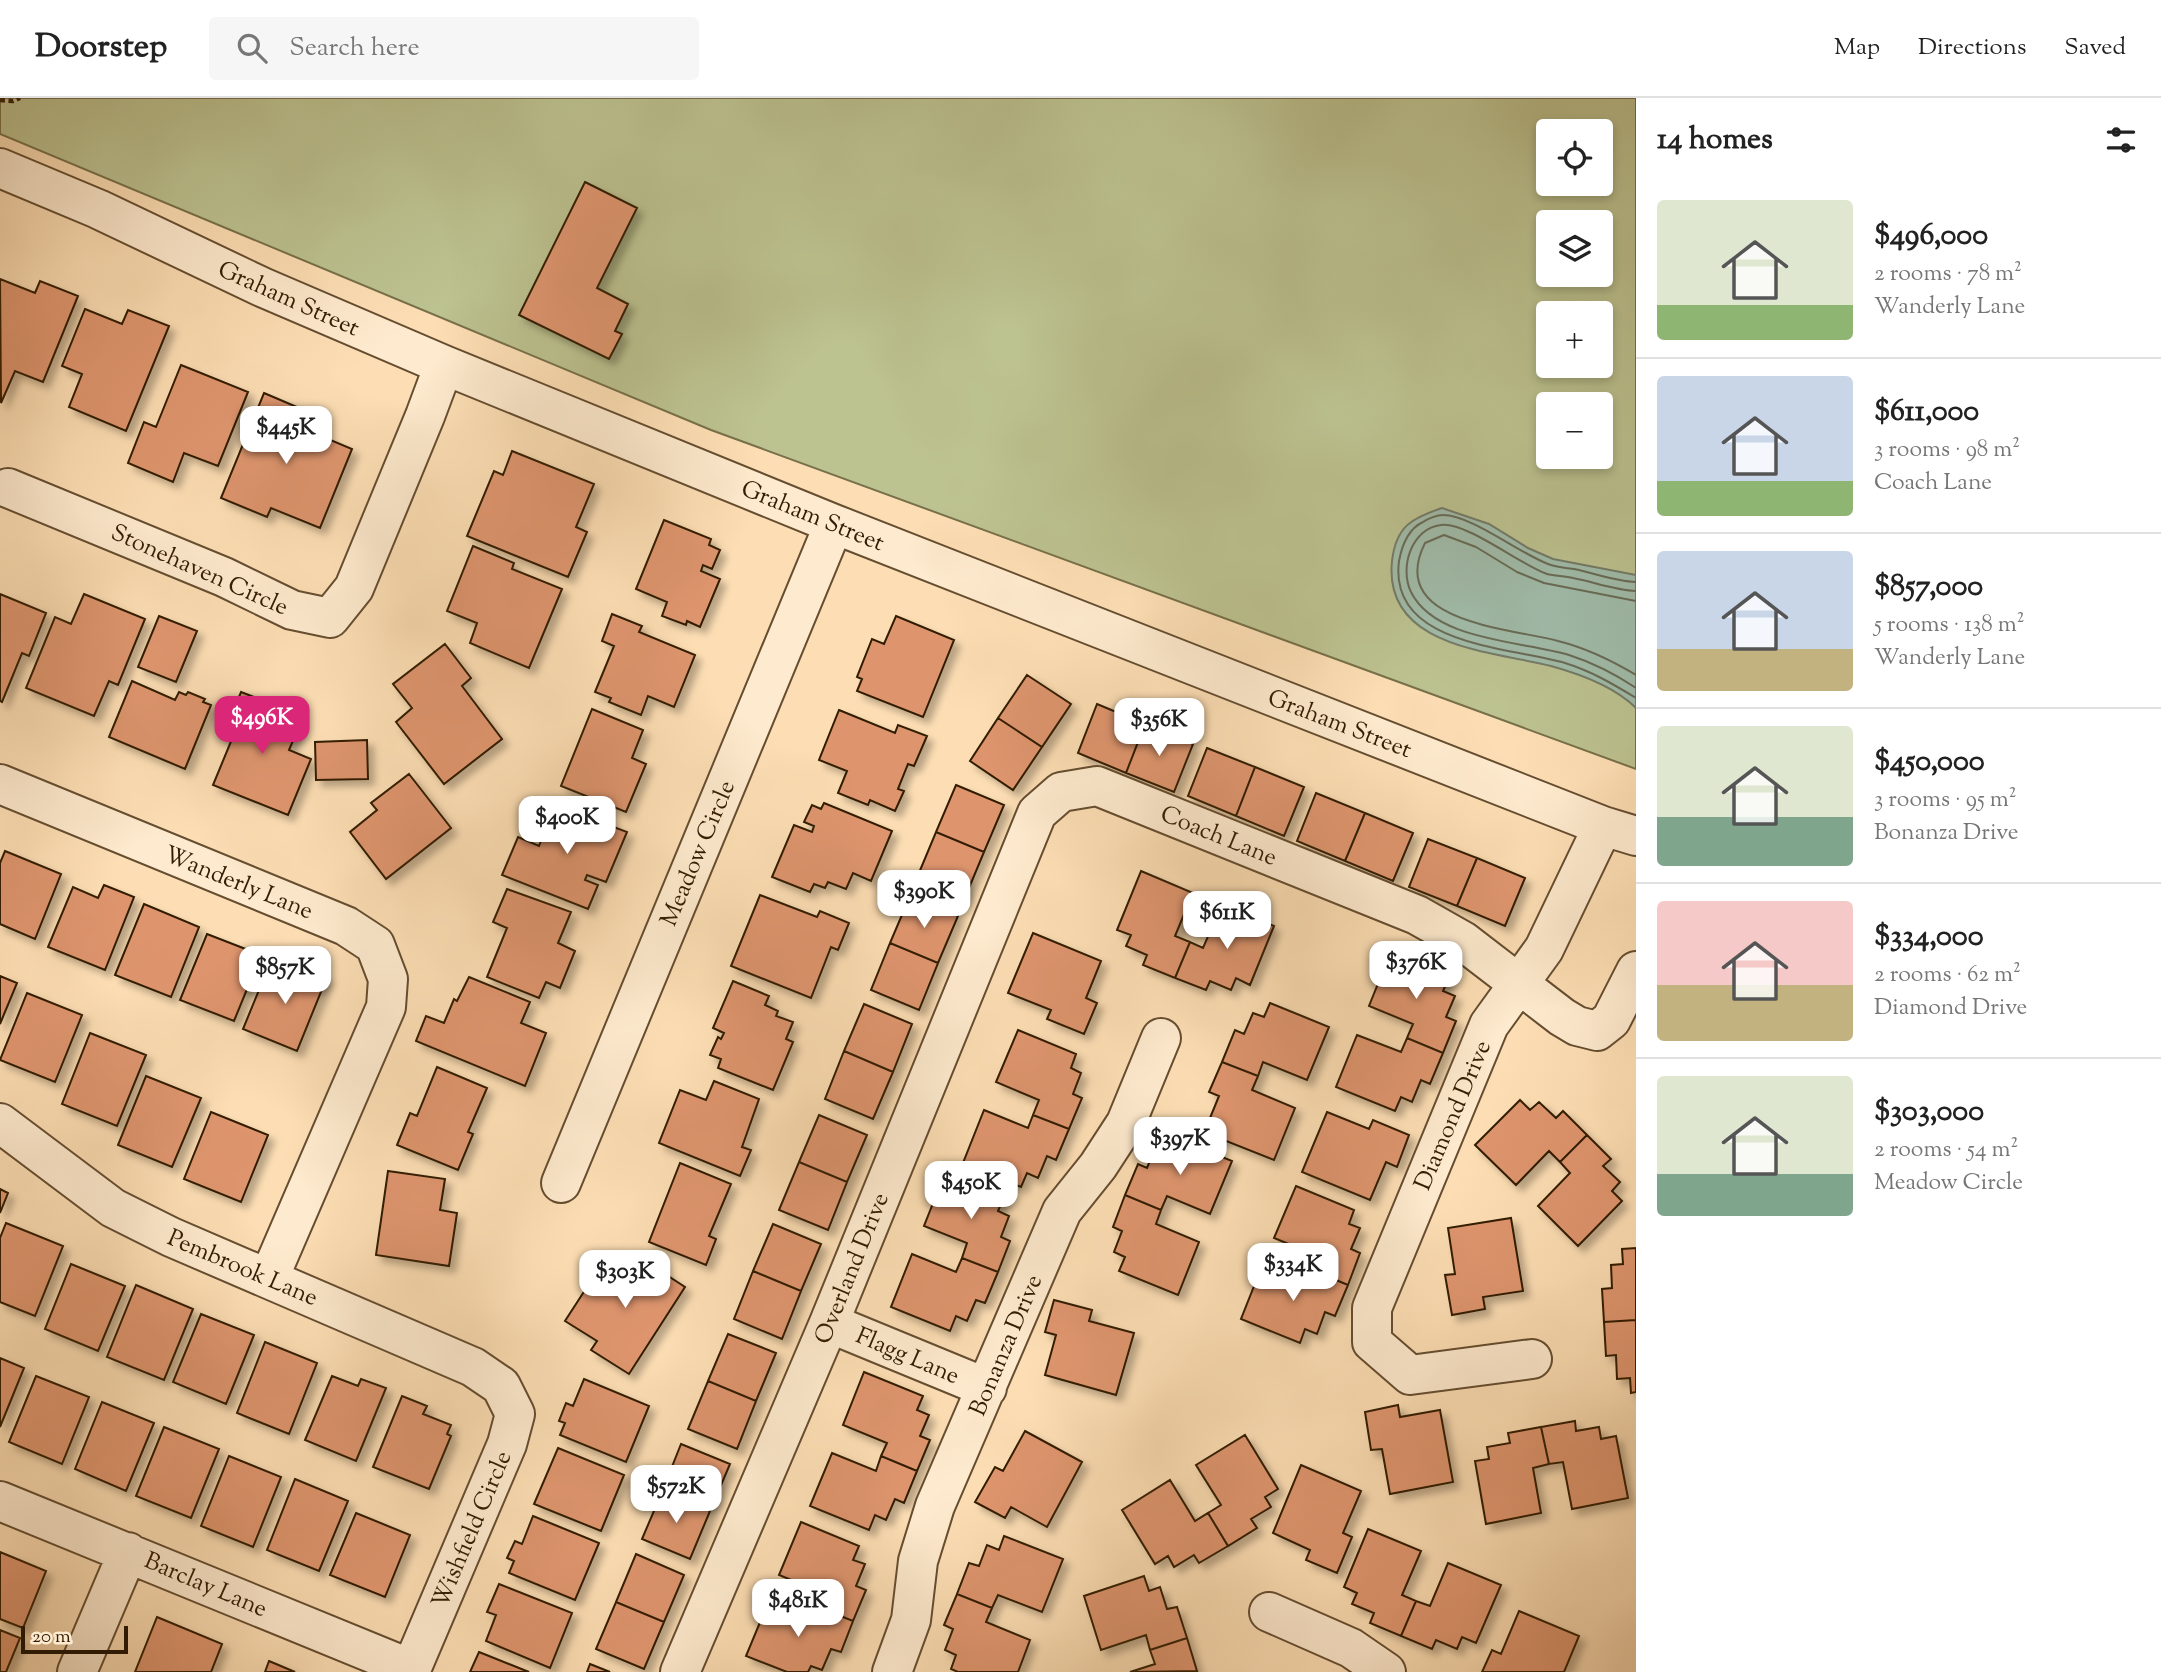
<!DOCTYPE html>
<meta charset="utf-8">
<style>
:root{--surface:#fff;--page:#f6f6f6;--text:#222;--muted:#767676;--line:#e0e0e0;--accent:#db2777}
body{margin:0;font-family:"Sorts Mill Goudy",serif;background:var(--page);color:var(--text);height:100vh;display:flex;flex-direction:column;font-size:26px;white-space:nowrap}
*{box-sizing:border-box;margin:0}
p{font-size:23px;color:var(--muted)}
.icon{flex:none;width:38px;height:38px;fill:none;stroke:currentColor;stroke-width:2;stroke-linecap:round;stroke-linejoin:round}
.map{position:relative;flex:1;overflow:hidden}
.side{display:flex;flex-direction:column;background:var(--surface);width:525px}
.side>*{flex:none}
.fabs{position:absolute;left:1536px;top:21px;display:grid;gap:14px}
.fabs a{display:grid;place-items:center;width:77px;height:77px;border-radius:7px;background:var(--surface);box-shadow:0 4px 10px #0003;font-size:35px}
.scale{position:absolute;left:21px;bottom:18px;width:107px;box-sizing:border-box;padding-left:7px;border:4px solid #321d04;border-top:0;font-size:19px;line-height:24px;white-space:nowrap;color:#321d04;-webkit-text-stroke:5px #feeace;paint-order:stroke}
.price{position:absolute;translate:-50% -60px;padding:0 16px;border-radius:14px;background:#fff;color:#222;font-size:23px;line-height:46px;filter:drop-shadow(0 2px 4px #0008)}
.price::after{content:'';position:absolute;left:50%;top:42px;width:21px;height:16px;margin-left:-10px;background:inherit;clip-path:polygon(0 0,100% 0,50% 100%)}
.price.selected{background:var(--accent);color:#fff}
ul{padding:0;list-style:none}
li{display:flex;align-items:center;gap:21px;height:175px;padding:0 21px}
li+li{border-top:2px solid var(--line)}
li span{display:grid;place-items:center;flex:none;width:196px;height:140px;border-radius:7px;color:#555}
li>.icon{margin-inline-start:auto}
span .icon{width:84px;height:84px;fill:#fffc;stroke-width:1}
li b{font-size:30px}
h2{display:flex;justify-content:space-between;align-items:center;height:84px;padding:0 21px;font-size:30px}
header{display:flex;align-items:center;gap:42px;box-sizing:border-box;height:98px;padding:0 35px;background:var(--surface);border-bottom:2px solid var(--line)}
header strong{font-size:33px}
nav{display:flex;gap:38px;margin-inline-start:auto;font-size:24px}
.search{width:490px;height:63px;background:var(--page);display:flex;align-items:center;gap:18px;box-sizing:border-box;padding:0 24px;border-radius:7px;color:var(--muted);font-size:26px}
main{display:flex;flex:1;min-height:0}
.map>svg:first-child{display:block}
</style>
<header>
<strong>Doorstep</strong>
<div class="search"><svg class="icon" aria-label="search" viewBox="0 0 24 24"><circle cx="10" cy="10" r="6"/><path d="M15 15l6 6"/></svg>Search here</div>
<nav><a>Map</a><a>Directions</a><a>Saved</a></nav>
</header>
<main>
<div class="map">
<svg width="1636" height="1574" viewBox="0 0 1636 1574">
<defs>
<filter id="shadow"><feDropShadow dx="6" dy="6" stdDeviation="3.5" flood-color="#0004"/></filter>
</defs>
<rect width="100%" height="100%" fill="#fddeb4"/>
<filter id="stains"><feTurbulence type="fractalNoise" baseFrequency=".00286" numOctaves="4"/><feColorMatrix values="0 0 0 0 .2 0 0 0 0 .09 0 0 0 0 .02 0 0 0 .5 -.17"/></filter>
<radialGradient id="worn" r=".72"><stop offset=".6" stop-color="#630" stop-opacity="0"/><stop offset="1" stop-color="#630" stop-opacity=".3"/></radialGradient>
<path fill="#bcc290" stroke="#77704a" stroke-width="2" fill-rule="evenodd" d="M0,0H1636V671L711,332L0,36ZM1549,33H1601V86H1549ZM1549,124H1601V177H1549ZM1549,215H1601V268H1549ZM1549,306H1601V359H1549Z"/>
<path fill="#a0bcaa" stroke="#747c68" stroke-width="2" d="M1442,410L1489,426L1528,450L1553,461L1636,477V610C1614,588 1580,576 1551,568C1492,553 1383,550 1392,463C1396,428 1412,420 1442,410Z"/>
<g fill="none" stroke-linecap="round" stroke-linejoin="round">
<path stroke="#696c57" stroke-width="2" d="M1636,484C1615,483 1594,475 1574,471C1565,470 1556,469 1548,466C1519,455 1471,417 1443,417C1437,417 1427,421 1423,424C1408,431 1402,447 1399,463C1388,548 1510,549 1565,565C1591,573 1613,586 1636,600
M1636,493C1615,492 1594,484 1573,480C1565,478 1555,478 1547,476C1519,466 1467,424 1441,427C1412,430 1399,469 1411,494C1435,543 1523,543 1569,557C1594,565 1615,576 1636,590
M1636,503L1544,485L1517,474L1476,449L1444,437L1425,445C1385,525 1511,530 1558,543C1586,550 1611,562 1636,577"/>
</g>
<path fill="#de956e" stroke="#321d04" stroke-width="2" filter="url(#shadow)" d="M585,84L637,110L597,190L628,206L615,233L622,236L609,261L519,217Z
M0,181L35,195L40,183L78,198L43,284L15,273L1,305Z
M85,211L122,226L128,212L169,228L126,333L69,309L82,276L62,268Z
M181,267L248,294L218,368L184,355L173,384L128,365L144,324L156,329Z
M264,295L304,312L297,328L352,351L320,430L271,410L267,419L221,400Z
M512,353L594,386L576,429L587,434L568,479L467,438L494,373L503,377Z
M664,422L711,441L709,447L720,452L712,471L703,467L701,473L720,481L700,529L687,523L686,527L662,518L667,504L636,491Z
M473,448L514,465L512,471L562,491L529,570L470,545L477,525L447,513Z
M0,496L46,515L29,558L22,555L2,604L0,603Z
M84,496L145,521L118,587L109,583L94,618L26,590L55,519L71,526Z
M612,516L642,528L639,534L695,557L674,609L648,598L641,617L609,604L611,600L595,594L614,548L602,543Z
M159,518L197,533L176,584L138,569Z
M896,518L954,542L923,619L857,593L862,581L857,579L872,541L884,546Z
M445,546L471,580L462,588L502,641L444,686L396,624L412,610L393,586Z
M1027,577L1071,606L1042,649L998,620Z
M132,583L175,602L179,594L186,597L188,594L205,601L203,604L211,607L185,671L109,639Z
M241,594L290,613L285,626L298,631L289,652L311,661L288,717L213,687L232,641L223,638Z
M1097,606L1145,626L1126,675L1078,655Z
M592,611L643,632L632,660L646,666L626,714L561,688Z
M839,612L895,635L898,627L927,638L914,668L908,666L898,691L904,693L895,713L870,702L868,707L838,695L847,673L819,662Z
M998,620L1042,649L1013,692L970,663Z
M1145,626L1193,646L1174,694L1126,675Z
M367,642L368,681L316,682L315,644Z
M1207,650L1255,669L1236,718L1188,698Z
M1255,669L1304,689L1284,738L1236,718Z
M409,676L451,730L386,781L350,734L377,712L371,705Z
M956,687L1004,707L984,754L936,734Z
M1316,695L1365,715L1345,763L1297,743Z
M557,703L591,716L590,720L627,734L606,784L587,777L585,782L598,787L588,811L502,777L518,739L539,748Z
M824,705L892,733L871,783L853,775L846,791L828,784L825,790L814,786L810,794L772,779L794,727L812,734L814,728L804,724L812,707L821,711Z
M1365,715L1413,735L1393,783L1345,763Z
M936,734L984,754L964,802L916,782Z
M1428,741L1477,760L1457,808L1409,789Z
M5,753L61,776L35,841L0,826V765Z
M1477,760L1525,780L1505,828L1457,808Z
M1141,773L1193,795L1175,838L1190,844L1175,880L1143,867L1147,857L1126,848L1131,837L1117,832Z
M104,787L134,799L105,872L48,849L73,789L98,800Z
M507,791L571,814L558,845L575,853L560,890L546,884L539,900L487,879L507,830L493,824Z
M760,797L817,819L820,813L849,825L838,852L831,849L811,900L731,868Z
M910,798L958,818L938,865L890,845Z
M144,806L199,829L171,899L115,877Z
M1222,806L1274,828L1250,887L1236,880L1231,892L1210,883L1206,892L1175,880L1190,844L1203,850Z
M1033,835L1101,863L1086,900L1097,905L1084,936L1047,921L1051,912L1008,895Z
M207,836L261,857L234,923L180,902Z
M890,845L938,865L919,912L871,892Z
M1390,856L1449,880L1443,893L1455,898L1446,919L1456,923L1443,955L1407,940L1413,926L1369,908Z
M301,868L327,879L297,953L243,931L268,870L295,881Z
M0,878L17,885L0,926Z
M469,879L530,904L521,925L546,935L525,988L416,943L426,918L444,925L454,901L457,903Z
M733,883L769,898L765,907L778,913L776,918L793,924L786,941L793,944L773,992L718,970L721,961L710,957L718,939L721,941L724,935L713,930Z
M27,895L82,917L55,984L0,962Z
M1270,905L1329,929L1307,982L1263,964L1258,978L1222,964L1235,932L1244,936L1253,915L1264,919Z
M864,906L912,926L893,974L844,953Z
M1018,932L1076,956L1071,970L1081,975L1073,996L1082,1000L1069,1031L1033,1017L1039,1002L996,984Z
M90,935L146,957L117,1028L62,1006Z
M1357,937L1401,954L1407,940L1443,955L1430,986L1421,982L1412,1004L1401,999L1395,1013L1336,989Z
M844,953L893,974L873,1021L825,1001Z
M1222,964L1258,978L1252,992L1295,1010L1274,1062L1216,1039L1222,1025L1210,1020L1219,998L1209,994Z
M437,969L487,990L468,1034L473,1036L458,1072L397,1047L410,1015L417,1018Z
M146,978L201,1000L172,1069L118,1047Z
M714,983L759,1001L742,1049L751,1052L740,1078L659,1045L680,992L706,1002Z
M1520,1002L1530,1012L1539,1004L1556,1020L1563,1013L1587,1037L1560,1064L1549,1053L1516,1087L1475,1047Z
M984,1012L1028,1030L1033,1017L1069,1031L1056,1062L1047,1058L1038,1080L1027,1075L1021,1089L963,1065Z
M211,1014L268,1037L241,1104L184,1081Z
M1327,1014L1369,1031L1373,1022L1409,1037L1397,1069L1386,1064L1370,1102L1302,1074Z
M819,1017L867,1037L847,1084L799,1064Z
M1587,1037L1611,1061L1603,1068L1620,1084L1612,1093L1622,1103L1578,1148L1538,1108L1570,1075L1560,1064Z
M1173,1039L1232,1063L1210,1116L1167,1098L1161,1112L1125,1097L1138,1066L1147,1070L1156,1048L1168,1053Z
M799,1064L847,1084L828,1132L779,1112Z
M680,1065L731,1086L709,1138L716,1141L706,1167L649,1144Z
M388,1073L445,1081L440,1112L457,1115L449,1168L376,1157Z
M945,1075L1004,1099L998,1113L1009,1118L1001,1139L1010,1143L998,1174L962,1160L967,1145L924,1128Z
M1296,1088L1354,1112L1349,1126L1360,1130L1351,1151L1360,1155L1348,1187L1312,1172L1318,1158L1274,1140Z
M0,1091L8,1095L0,1115Z
M1125,1097L1161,1112L1156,1126L1199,1144L1178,1197L1119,1173L1125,1159L1114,1154L1122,1133L1113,1129Z
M1511,1120L1523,1193L1483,1199L1485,1211L1452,1217L1445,1177L1455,1176L1448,1130Z
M6,1125L63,1148L35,1218L0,1204V1140Z
M773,1126L821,1146L801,1193L753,1173Z
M1636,1150V1222L1604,1224L1602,1191L1612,1190L1611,1167L1623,1166L1622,1151Z
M623,1156L632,1162L636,1157L685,1189L629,1276L591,1252L597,1243L565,1223L598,1172L617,1184L621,1179L611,1173Z
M912,1156L956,1174L962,1160L998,1174L985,1205L976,1202L967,1223L956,1218L950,1233L891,1209Z
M71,1166L125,1188L98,1253L45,1231Z
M1262,1168L1306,1186L1312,1172L1348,1187L1335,1218L1325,1214L1317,1236L1305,1231L1300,1245L1241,1221Z
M753,1173L801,1193L782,1241L734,1221Z
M136,1187L193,1211L164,1282L107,1259Z
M1054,1202L1092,1212L1089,1223L1134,1235L1116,1297L1045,1277L1056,1237L1045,1234Z
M201,1216L254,1237L226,1306L173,1284Z
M1636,1222V1294L1631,1295L1630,1280L1617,1281L1616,1257L1606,1258L1604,1224Z
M728,1236L776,1255L756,1303L708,1283Z
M265,1244L317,1265L289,1336L237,1315Z
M0,1260L24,1270L0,1329Z
M864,1274L923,1298L917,1312L929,1317L920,1338L930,1342L917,1373L881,1358L887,1345L843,1327Z
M36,1278L89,1299L62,1366L9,1344Z
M332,1278L358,1288L361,1281L386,1290L356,1363L305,1342Z
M584,1281L649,1308L626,1364L560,1337L565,1325L559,1323L566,1305L573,1308Z
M708,1283L756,1303L737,1351L688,1331Z
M402,1298L427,1308L423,1316L451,1327L447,1336L451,1338L429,1391L373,1369Z
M102,1304L154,1325L126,1393L75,1371Z
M1398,1307L1400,1319L1440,1312L1453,1384L1390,1396L1382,1351L1371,1352L1365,1314Z
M1575,1323L1576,1333L1599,1329L1601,1341L1616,1338L1628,1400L1572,1411L1563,1364L1549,1366L1541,1329Z
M164,1329L219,1351L191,1420L136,1398Z
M1541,1329L1549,1366L1533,1370L1541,1415L1486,1426L1475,1363L1489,1361L1487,1349L1510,1345L1508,1335Z
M1025,1333L1082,1364L1047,1429L1011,1409L1005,1420L975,1404L995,1369L1003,1373Z
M1245,1337L1278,1391L1265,1399L1271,1409L1251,1421L1257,1430L1228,1448L1208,1415L1221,1407L1196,1367Z
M681,1346L730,1366L710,1413L662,1394Z
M558,1350L624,1377L601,1433L534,1406Z
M832,1355L876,1373L881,1358L917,1373L904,1405L895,1401L886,1422L875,1417L869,1432L810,1408Z
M229,1358L281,1379L253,1449L201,1428Z
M1301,1367L1361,1393L1343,1435L1352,1439L1337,1475L1306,1462L1310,1452L1273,1435Z
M295,1381L348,1403L319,1473L267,1452Z
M1170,1382L1195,1423L1208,1415L1228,1448L1199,1465L1194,1457L1174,1469L1168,1458L1155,1466L1122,1412Z
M662,1394L710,1413L690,1461L642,1441Z
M356,1415L410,1437L385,1499L330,1477Z
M533,1418L599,1445L575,1502L509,1475L514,1463L507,1460L515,1443L522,1446Z
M801,1424L859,1448L853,1462L865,1466L856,1488L866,1492L853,1523L818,1509L823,1495L779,1477Z
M1368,1431L1421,1453L1402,1497L1416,1503L1401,1538L1370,1525L1374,1515L1352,1506L1357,1495L1344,1489Z
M1004,1438L1063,1461L1042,1514L998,1497L992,1510L957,1496L969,1465L979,1468L987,1447L999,1452Z
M0,1454L46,1473L23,1530L0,1521Z
M636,1456L684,1477L664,1524L616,1504Z
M1448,1465L1501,1487L1476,1545L1462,1539L1457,1551L1436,1542L1432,1551L1401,1538L1416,1503L1430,1508Z
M1144,1478L1149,1493L1160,1489L1167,1511L1177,1509L1187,1540L1150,1552L1146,1537L1101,1552L1084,1498Z
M499,1486L572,1515L550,1570L486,1543L496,1517L487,1514Z
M957,1496L992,1510L986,1524L1030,1542L1018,1574H958L951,1571L956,1557L945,1552L953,1531L944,1527Z
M616,1504L664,1524L644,1571L596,1551Z
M768,1505L812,1523L818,1509L853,1523L841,1554L831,1551L822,1572L811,1568L808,1574H787L746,1558Z
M1519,1513L1579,1538L1564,1574H1482L1492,1552L1501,1556Z
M157,1519L222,1546L211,1574H135Z
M0,1532L20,1540L6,1574H0Z
M1187,1540L1197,1573L1130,1574L1155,1566L1150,1552Z
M479,1554L529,1574H470Z
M269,1563L295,1574H265Z
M590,1566L610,1574H587Z"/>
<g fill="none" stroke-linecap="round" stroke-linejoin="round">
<g stroke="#654d30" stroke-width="42">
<path id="minor" d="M0,70L98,111L262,189L444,267L834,426L1603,728L1636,738
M8,390L224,479L292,512L330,520L354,490L425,318L444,267
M0,686L346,828L375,847L388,881L386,909L269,1180
M0,1025L113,1110L171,1139L473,1269L501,1288L515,1316L507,1346L410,1574
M561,1085L834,426
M829,1225L987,1290
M1532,1261L1410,1277L1372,1244V1210L1489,927L1544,851L1603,728
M0,1403L411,1571
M1269,1514L1351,1550L1386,1574
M77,1574L128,1454
M680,1574L829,1225L1037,715L1061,694L1097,688L1417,817L1463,843L1562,919L1577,928L1597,933L1611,922L1636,873
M892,1574L911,1522L918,1463L935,1408L1062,1113L1098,1068L1126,1025L1161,940"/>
</g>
<path stroke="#321d04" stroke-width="4.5" stroke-dasharray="5 3.5" stroke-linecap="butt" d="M0,2L13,3L20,0"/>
<use href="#minor" stroke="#feeace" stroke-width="38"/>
</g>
<g text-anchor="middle" stroke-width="7" stroke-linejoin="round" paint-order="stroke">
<g font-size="24" fill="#321d04" stroke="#feeace">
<text transform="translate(289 200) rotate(24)" y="8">Graham Street</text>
<text transform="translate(813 417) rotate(22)" y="8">Graham Street</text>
<text transform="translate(200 471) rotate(24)" y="8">Stonehaven Circle</text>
<text transform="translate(1340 625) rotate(21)" y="8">Graham Street</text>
<text transform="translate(1219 737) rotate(22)" y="8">Coach Lane</text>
<text transform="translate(697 755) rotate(-67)" y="8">Meadow Circle</text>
<text transform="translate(239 784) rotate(22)" y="8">Wanderly Lane</text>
<text transform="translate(1452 1017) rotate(-67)" y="8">Diamond Drive</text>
<text transform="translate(243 1169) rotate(23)" y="8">Pembrook Lane</text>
<text transform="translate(851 1170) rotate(-68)" y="8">Overland Drive</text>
<text transform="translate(1005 1247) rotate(-67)" y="8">Bonanza Drive</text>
<text transform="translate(908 1257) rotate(23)" y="8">Flagg Lane</text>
<text transform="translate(471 1431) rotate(-67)" y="8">Wishfield Circle</text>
<text transform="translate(206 1486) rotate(23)" y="8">Barclay Lane</text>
</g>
</g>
<rect width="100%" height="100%" filter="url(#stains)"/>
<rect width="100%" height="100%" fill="url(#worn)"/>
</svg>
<div class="fabs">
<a><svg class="icon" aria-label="locate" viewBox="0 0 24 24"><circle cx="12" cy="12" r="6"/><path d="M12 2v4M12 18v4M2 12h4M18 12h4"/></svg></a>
<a><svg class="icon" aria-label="layers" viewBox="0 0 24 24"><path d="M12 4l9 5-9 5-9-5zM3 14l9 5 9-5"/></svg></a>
<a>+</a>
<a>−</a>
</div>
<div class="scale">20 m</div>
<b class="price" style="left:286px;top:368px">$445K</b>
<b class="price selected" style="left:262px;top:658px">$496K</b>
<b class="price" style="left:1159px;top:660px">$356K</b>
<b class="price" style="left:567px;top:758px">$400K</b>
<b class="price" style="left:924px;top:832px">$390K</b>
<b class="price" style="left:1227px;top:853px">$611K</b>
<b class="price" style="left:1416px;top:903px">$376K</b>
<b class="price" style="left:285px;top:908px">$857K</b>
<b class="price" style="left:1180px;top:1079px">$397K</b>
<b class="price" style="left:971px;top:1123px">$450K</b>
<b class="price" style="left:1293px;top:1205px">$334K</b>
<b class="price" style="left:625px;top:1212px">$303K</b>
<b class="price" style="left:676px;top:1427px">$572K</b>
<b class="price" style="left:798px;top:1541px">$481K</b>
</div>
<section class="side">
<h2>14 homes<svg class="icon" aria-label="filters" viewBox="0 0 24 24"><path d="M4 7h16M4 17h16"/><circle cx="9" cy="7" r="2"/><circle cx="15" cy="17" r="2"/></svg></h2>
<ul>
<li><span style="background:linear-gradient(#dfe7d0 75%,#8fb573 0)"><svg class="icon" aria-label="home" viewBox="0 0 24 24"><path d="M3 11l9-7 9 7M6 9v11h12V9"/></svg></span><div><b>$496,000</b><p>2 rooms · 78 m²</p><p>Wanderly Lane</p></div></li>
<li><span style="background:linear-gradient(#c9d6e8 75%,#8fb573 0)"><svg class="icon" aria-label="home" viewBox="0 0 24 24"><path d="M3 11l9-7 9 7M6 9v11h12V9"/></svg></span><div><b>$611,000</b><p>3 rooms · 98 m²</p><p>Coach Lane</p></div></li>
<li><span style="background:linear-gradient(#c9d6e8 70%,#c2b280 0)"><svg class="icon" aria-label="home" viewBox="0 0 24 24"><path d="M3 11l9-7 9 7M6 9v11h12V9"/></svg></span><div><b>$857,000</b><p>5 rooms · 138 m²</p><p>Wanderly Lane</p></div></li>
<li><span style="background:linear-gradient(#dfe7d0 65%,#7fa58c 0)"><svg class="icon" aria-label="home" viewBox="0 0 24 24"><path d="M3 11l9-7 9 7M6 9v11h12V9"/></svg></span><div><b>$450,000</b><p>3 rooms · 95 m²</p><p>Bonanza Drive</p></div></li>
<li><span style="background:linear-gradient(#f6c9c9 60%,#c2b280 0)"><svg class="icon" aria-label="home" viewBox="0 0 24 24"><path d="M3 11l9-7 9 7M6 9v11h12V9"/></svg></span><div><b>$334,000</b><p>2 rooms · 62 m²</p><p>Diamond Drive</p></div></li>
<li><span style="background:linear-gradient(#dfe7d0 70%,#7fa58c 0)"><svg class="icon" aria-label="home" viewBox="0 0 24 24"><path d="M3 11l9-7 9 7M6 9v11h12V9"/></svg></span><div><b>$303,000</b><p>2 rooms · 54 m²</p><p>Meadow Circle</p></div></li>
</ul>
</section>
</main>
